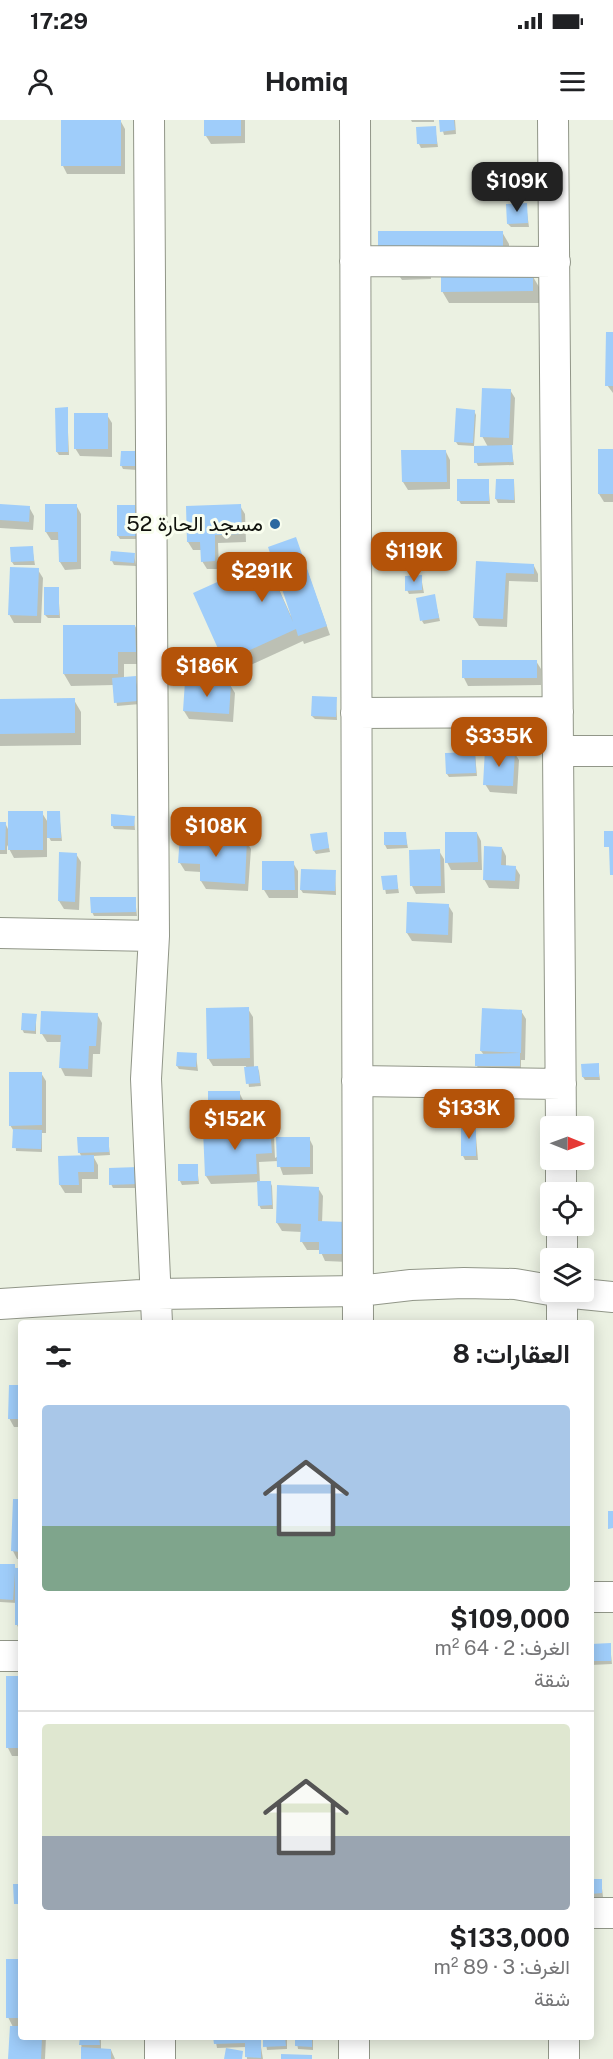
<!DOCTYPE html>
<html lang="ar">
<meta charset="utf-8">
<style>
:root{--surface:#fff;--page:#f2f2f2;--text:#202124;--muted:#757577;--line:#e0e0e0;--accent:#b45309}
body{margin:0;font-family:"Public Sans",Vazirmatn,sans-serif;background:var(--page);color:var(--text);direction:rtl;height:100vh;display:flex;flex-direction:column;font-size:22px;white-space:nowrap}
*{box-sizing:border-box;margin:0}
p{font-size:20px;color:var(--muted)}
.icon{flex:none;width:33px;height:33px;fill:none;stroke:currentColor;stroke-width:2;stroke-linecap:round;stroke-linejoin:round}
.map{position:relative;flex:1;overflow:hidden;direction:ltr}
.details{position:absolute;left:18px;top:1200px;width:576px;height:720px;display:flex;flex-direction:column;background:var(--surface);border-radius:6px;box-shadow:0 3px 15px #0003;direction:rtl}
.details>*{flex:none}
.needle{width:39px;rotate:91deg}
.controls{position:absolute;left:540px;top:996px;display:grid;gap:12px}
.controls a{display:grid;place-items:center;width:54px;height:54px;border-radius:6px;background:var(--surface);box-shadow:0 3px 15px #0003;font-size:30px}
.price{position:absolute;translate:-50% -51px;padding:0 14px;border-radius:12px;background:var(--accent);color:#fff;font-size:20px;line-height:39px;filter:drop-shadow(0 2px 3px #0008)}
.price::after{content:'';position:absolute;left:50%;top:36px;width:18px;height:14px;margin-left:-9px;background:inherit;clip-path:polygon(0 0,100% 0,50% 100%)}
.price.current{background:#222;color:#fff}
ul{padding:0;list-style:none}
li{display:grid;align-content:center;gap:12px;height:318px;padding:0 24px}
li+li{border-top:2px solid var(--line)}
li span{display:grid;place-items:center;height:186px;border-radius:6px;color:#555}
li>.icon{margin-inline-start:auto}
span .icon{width:108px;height:108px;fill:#fffc;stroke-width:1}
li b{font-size:26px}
h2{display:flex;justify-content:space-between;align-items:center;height:72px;padding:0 24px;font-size:26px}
.status{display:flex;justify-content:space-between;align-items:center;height:42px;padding:0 30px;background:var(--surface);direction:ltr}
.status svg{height:16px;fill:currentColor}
header{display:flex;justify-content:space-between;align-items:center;height:78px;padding:0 24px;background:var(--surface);font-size:27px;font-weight:700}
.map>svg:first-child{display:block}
</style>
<div class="status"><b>17:29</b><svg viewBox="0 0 49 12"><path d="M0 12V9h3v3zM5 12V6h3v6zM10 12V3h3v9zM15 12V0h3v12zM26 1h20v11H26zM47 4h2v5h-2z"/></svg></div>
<header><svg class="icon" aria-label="menu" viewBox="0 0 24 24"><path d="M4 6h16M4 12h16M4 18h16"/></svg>Homiq<svg class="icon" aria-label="person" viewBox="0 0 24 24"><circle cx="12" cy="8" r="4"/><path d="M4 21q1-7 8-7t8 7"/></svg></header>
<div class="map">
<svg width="613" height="1939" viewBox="0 0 613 1939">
<rect width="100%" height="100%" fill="#ebf1e2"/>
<path fill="#0003" d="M120,0L125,9V54H67L63,46V1Z
M206,0H245V23L211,24L206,16Z
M411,0H434V2H412Z
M440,0H455L456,14L444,15Z
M435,8L438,27L421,28L419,24Z
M526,85L529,107H511L508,104Z
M502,112L509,124V139L532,155L539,167V183H449L442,171V141L430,146L431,159L402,160L400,157V141Z
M613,214V273L607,265Z
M510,270L515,278L513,325H511L514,345L478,346L476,342L488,327L482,316Z
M67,289L69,335H59L57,332Z
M474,291L476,295L474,326L458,325L456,322Z
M107,295L112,303V337L80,336L75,328Z
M613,330V382H604L599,374Z
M446,332L450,340V369L408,370L403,362Z
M135,333L137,350L123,349L121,345Z
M488,361L490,384H461L459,381Z
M514,361L515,383H498L496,379Z
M0,385L29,387L34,396L33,410L0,408Z
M76,385L81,394V449L65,450L60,442V420H51L46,412V386Z
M135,386L137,419H120L118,416Z
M240,386L245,394L246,422L218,423L219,449H207L202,441V430H193L188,422Z
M296,419L330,515L304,524L303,521L233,553L226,541L228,459L222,446L244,442L247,450L272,454L291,496Z
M32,427L35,445H14L12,442Z
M134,434L136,446L114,445L112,441Z
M477,443L534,446L538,454V462L509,461L507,507L479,506L474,498Z
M38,450L43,458L41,503H14L9,494Z
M421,457L424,473L409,474L407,470Z
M58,468L60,498H48L45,495Z
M434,476L440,501L424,504L422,501Z
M135,506L142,518V544H124V558L135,557L140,584L117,586L114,565L71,566L64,554Z
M536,541L541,549V565L468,566L464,558Z
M230,565L235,573L233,602L189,599L184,591Z
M336,578L337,600L315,599L312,596Z
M74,580L81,592V625L0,626V581Z
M537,621V633L490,625L488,622Z
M514,632L519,640L517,674L490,672L485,664Z
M475,634L477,656L449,657L447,654Z
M59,692L62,721H51L47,714V737L14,738L7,725V734H0V703H5L9,711L42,693L49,704Z
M134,697L135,710L114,709L112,705Z
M405,713L408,728L387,729L385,725Z
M477,713L481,721L482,750H451L447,742Z
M326,714L330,732L316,734L314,731Z
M246,721L251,729L248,771L206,769L201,761V752L185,751L180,743Z
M502,728L506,736V747H515L520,755L519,769L489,768L484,759Z
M439,731L444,739L445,773L416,774L412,766Z
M76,734L81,742L79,790L64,789L59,781Z
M264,743H293L298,751V778H269L264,770Z
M335,752L336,775L303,773L301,770Z
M396,756L399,773L386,774L383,757Z
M135,778L137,796H94L92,792Z
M448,785L453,793L452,823L412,821L407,813Z
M248,889L253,897L254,947H257L259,951L261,966L249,967L246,946H213L208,938Z
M521,891L526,899L525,940H521V949H479L477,946L484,935L481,931Z
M97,894L102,903L100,934H93L92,957L65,956L61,948L62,922H47L42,914Z
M36,896V914L24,913L22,909Z
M196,935L198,951L179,949L177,946Z
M598,945L600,960H585L583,957Z
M41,953L46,961V1013H42V1032L16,1031L15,1013L10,1005Z
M239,972L243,980L244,1010L269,1009L274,1017L275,1038L309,1018L313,1026V1054L283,1055L278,1041L259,1042L260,1063L270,1062L272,1066L273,1089H261L259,1085V1062L211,1064L206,1056L214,1011L210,1004Z
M475,1005L478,1040H465L463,1036Z
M108,1018L110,1035L93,1036L98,1045V1059H82V1073H65L60,1065L82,1037L79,1032Z
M197,1046L199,1064L182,1065L180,1061Z
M137,1049L139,1068H113L111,1064Z
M318,1068L323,1076L322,1103L349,1142L325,1141L320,1130H307L302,1122V1112L282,1111L277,1103Z
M21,1267V1307H14L9,1298Z
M21,1381V1439H17L13,1431Z
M0,1445L14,1446L17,1450H21V1513L17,1505V1483L0,1482Z
M591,1525H610L612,1544L591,1545Z
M21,1558V1636H12L8,1628Z
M601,1760L603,1777H591V1761Z
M21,1841V1917H46L45,1939H10L13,1907L8,1897Z
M81,1917H101V1929L111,1930L115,1939H82Z
M215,1917H245V1921H260L263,1939H247L246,1927L217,1928Z
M265,1917H287V1929L267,1930Z
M296,1917H313V1930L298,1929Z"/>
<path fill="#9fcdfa" d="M61,0H121V46H61Z
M204,0H241V16H204Z
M439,0H454L455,10L440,12Z
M436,6L437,24H417L416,7Z
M527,83L528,103L507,104L506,84Z
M378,111H503V127L533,154V171L441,172V129L378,130Z
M606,212H613V266H605Z
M482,268L511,269L509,318L480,317Z
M68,287V332H56L55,288Z
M456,288L475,290L473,323L454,322Z
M74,293H108V329H74Z
M512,325L513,342L474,343V326Z
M598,329H613V374H598Z
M401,330H446L447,362H402Z
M121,331H136V346H120Z
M457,359H489V381H457Z
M496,359H514V380L495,379Z
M0,384L30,386L29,402L0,400Z
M45,384H77V442H59L58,412H45Z
M241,384L242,414L215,415V441L201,442L200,422H187L186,386Z
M117,385H135L136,416H117Z
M296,417L327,506L298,516L296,509L224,542L193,473L266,440L293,502L268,427Z
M33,426L34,441L11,442L10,427Z
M111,431L135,433L134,443L110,441Z
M242,436L246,445L223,454L220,445Z
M476,441L534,444V454L506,453L503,499L473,498Z
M10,447L39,448L37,496L8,495Z
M422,455V470L405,471V456Z
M44,467H59V495H44Z
M435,474L439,498L420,501L416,478Z
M63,505H135L136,532H118V554H63Z
M462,540H537V558H462Z
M136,556L138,581L114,583L112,558Z
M185,561L231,564L229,594L183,591Z
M312,576L337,577L336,597L311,596Z
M75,578V613L0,614V579Z
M489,611L538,619L536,630L487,622Z
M485,629L515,631L513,666L483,665Z
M475,632L476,653L446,654L445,633Z
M8,691H43V730H8Z
M47,691H60L61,718H47Z
M111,694L135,696L134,706H111Z
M0,702H6L5,730H0Z
M604,711H613V755H610L609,727H604Z
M327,712L329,728L313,731L310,714Z
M384,712H406L407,725H384Z
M445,712H477L478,742L445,743Z
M180,715L247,719L245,764L200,761V744L178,743Z
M484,726L502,727L501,745L516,746L515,761L483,760Z
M440,729L441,766H410L409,730Z
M59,732L77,733L75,782L58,781Z
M262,741H294L295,770H262Z
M301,749L336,750L335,771L300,770Z
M397,755L398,769L383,770L381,756Z
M90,777H136V792L91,793Z
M407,782L449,784L448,815L406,813Z
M249,887L250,938L207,939L206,888Z
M482,888L522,890L521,933L480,931Z
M41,891L98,893L96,926H89L88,949L59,948L61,915L40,914Z
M22,893L37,894L35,911L21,910Z
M177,932L197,933L196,947L176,946Z
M520,933V946H475V934Z
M599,943V957H582L581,944Z
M258,946L260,963L246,964L244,947Z
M9,952H42V1005L9,1006Z
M208,971H240V1004H208Z
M461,1004H476V1036H461Z
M270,1008L272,1033L256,1034L257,1054L205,1056L203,1010Z
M13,1009L42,1010L41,1029L12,1028Z
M77,1017H109V1032L78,1033Z
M276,1017H310V1047H277Z
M94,1035V1052H78L79,1065H59L58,1036Z
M178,1044H198V1061H178Z
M138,1047V1064L109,1065V1048Z
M257,1061H271L272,1085L258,1086Z
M277,1065L319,1067L318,1101L347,1102L345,1134H319V1122H300L301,1104L276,1103Z
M9,1265H21V1299H8Z
M13,1379H21V1432L11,1431Z
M608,1391H613V1408L608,1409Z
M0,1444H15V1448H21V1505H15V1453L13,1480L0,1479Z
M611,1523V1541H591V1524Z
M6,1556H21V1628H6Z
M591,1759H602V1773L591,1774Z
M13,1764H21V1784H14Z
M6,1839H21V1898H6Z
M10,1906H21V1917H42L41,1939H8Z
M80,1917H99L100,1925H79Z
M213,1917L261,1920V1938L245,1937V1923L214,1924Z
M263,1917H285L286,1926L263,1927Z
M295,1917H312V1927L295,1926Z
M81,1927L111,1929V1939H81Z
M226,1928L243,1931L242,1939H224Z
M281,1934L312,1935V1939H281Z"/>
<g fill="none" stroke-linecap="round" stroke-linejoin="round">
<g stroke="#919688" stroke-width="32">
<path id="minor" d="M149,0L154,816L146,959L157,1203
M355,0L358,1203
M553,0L561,1006
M355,141L555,142
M356,593L558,592
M558,631H613
M0,813L154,816
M357,961L561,964
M561,1040V1072
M562,1106V1138
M562,1172L613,1177
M0,1184L157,1174L359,1171L411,1165L464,1163L515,1164L550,1170
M562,1203V1172
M591,1477H613
M0,1536H21
M591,1793H613
M160,1917V1939
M354,1917V1939
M564,1939V1917"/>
</g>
<use href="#minor" stroke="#fff" stroke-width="30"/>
</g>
<circle fill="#2c69a0" stroke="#f9feef" stroke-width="2" cx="275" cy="404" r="6"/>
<g text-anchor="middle" stroke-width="6" stroke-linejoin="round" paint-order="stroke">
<g font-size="21" fill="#0f110c" stroke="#f9feef" text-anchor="end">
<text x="263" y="411">مسجد الحارة 52</text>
</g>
</g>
</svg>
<div class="controls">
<a><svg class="needle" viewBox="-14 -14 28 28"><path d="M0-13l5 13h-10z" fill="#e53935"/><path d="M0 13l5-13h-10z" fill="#757577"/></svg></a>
<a><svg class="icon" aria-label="locate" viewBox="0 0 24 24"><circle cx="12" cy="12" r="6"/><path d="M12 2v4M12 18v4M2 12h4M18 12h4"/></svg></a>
<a><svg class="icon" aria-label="layers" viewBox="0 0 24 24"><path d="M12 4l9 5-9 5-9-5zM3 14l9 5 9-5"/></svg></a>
</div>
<b class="price current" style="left:517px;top:93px">$109K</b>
<b class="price" style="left:414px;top:463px">$119K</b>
<b class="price" style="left:262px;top:483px">$291K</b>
<b class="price" style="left:207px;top:578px">$186K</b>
<b class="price" style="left:499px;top:648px">$335K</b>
<b class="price" style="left:216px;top:738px">$108K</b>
<b class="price" style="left:469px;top:1020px">$133K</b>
<b class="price" style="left:235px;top:1031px">$152K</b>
<section class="details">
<h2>العقارات: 8<svg class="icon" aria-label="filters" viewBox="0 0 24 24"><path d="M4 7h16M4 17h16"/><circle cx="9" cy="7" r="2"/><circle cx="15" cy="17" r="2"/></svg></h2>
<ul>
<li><span style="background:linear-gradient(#a9c7e8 65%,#7fa58c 0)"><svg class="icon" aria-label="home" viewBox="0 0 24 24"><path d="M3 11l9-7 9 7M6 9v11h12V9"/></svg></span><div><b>$109,000</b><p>الغرف: 2 · 64 m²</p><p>شقة</p></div></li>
<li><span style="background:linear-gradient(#dfe7d0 60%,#9aa5b1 0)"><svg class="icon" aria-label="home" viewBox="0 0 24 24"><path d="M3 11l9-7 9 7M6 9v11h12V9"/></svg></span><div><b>$133,000</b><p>الغرف: 3 · 89 m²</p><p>شقة</p></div></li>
</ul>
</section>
</div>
